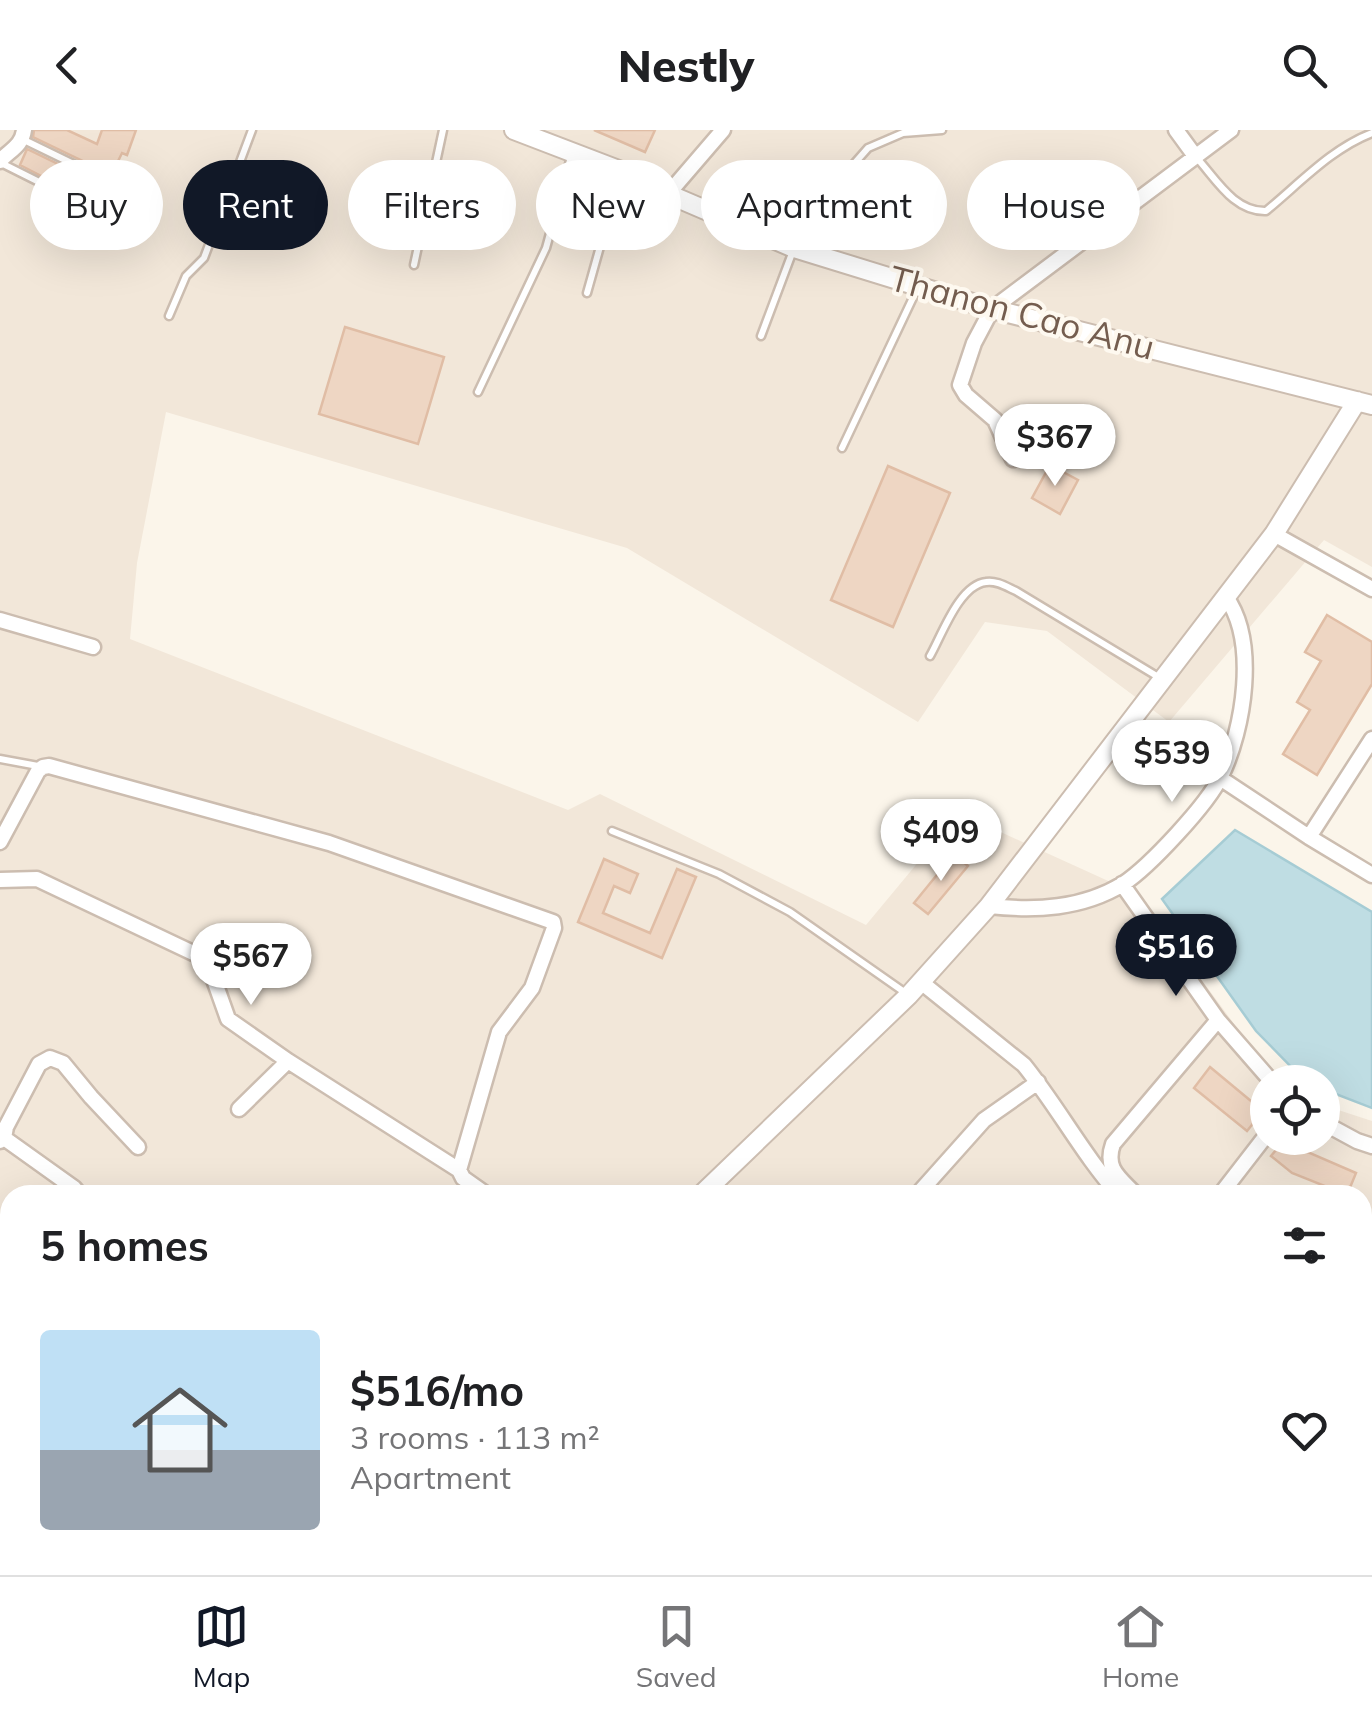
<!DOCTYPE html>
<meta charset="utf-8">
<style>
:root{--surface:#fff;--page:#f2f2f2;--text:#202124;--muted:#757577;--line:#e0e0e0;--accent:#111827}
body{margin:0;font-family:Mulish,sans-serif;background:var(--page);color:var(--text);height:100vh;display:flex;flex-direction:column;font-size:38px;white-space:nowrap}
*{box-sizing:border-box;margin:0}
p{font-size:32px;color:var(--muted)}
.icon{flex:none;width:55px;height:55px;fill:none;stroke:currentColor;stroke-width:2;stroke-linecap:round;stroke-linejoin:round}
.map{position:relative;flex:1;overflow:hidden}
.side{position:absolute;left:0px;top:1055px;width:1372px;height:390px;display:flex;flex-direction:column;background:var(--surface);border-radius:30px 30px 0 0;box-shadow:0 10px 40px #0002}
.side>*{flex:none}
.guide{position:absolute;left:30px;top:30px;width:1312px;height:90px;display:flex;gap:20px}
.buttons{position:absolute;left:1250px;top:935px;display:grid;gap:20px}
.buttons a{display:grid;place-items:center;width:90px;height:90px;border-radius:50%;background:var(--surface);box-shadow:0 10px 40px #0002;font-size:50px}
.price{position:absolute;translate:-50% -85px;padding:0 22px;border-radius:35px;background:#fff;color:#222;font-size:32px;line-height:65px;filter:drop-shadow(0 2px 5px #0008)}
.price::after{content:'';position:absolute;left:50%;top:60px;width:30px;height:22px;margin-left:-15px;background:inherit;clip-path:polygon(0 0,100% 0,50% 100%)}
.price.selected{background:var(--accent);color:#fff}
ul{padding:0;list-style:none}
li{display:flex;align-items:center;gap:30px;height:250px;padding:0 40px}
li+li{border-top:2px solid var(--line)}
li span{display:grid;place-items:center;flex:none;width:280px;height:200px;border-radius:10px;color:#555}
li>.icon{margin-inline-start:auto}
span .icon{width:120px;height:120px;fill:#fffc;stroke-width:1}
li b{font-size:42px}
h2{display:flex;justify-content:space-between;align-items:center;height:120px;padding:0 40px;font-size:42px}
.tag{padding:0 35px;border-radius:45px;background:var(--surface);box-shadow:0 10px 40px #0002;font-size:35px;line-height:90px}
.tag.selected{background:var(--accent);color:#fff}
header{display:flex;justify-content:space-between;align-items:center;height:130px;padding:0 40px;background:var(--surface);font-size:45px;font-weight:800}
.dock{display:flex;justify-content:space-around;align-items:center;height:140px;border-top:2px solid var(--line);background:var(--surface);font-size:28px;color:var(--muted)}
.dock a{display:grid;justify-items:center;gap:5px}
.dock .selected{color:var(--accent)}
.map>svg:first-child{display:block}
</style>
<header><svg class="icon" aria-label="back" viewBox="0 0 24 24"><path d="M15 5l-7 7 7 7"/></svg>Nestly<svg class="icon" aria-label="search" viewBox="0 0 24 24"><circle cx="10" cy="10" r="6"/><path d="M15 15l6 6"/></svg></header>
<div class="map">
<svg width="1372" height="1445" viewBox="0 0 1372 1445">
<rect width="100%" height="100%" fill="#fbf5ea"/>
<path fill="#f2e7d9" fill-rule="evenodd" d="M0,0H1372V437L1324,410L1169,592L1047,501L985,492L918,592L627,418L166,282L137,433L130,509L568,680L600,664L866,795L959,683L1139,765L1260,929L1289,952H1268V1008H1322L1323,975L1372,991V1445H0ZM10,1065H1362V1435H10Z"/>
<path fill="#bfdde3" stroke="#a6ccd4" stroke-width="2.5" d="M1235,700L1372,782V978L1323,959L1322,952L1304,950L1256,901L1162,769Z"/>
<path fill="#eed6c3" stroke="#e0bda5" stroke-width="2.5" d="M34,0H67L97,14L102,0H136L127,25L122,23L106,56L111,58L101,77L20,35L27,19L93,51H99L102,47L99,39L33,7Z
M594,0H655L645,22Z
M345,197L444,227L418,314L319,284Z
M1050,335L1078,350L1060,384L1032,368Z
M888,336L950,363L893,497L831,470Z
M1327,485L1372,512V554L1317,645L1283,624L1310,580L1297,572L1321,531L1305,522Z
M954,724L968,736L928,784L914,773Z
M604,729L638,744L630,763L614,756L603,783L650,803L677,739L696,747L662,828L578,792Z
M1210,937L1263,981L1247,1001L1194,958Z
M1286,1008L1305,1021L1356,1043L1347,1065L1292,1043L1271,1026Z"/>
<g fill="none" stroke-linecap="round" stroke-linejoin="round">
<g stroke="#ccbdb0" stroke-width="11">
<path id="service" d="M22,9L96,45
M1196,27C1216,49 1234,82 1266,81C1299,54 1332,18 1372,3
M1,33L95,80
M414,135L443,0
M587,163L621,42
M169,186L186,146L204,128L252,0
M761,206L794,118L846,43L868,18L903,3L942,0
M478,262L546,118L572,23
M842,318L918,157
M930,526C942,505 959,455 986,452C996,450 1007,457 1016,461L1160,548
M0,629L38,636
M612,701L719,744L790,782L907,864"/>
</g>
<g stroke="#ccbdb0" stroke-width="19">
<path id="minor" d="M1176,0L1195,26
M0,31C10,20 22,16 24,0
M668,64L723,0
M1013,329L995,290L966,265L960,255L974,213L992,179L1231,0
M1274,404L1372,459
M0,490L93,517
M1220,648L1309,707L1372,745
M1309,707L1372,609
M0,712L38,641L43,637L49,636L329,713L553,792L554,798L532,858L499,902L459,1040
M0,750L37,749L248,849
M1122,754L1218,890L1272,952
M989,776C1035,781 1082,779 1123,754C1149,737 1208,674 1221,646C1244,599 1258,512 1226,467
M207,830L228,889L288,931
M921,852L1024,935C1058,977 1083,1025 1119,1065
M239,979L288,931L459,1040L463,1048L487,1065
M1322,992L1357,1011L1372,1016
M4,1008L74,1058L80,1065
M0,1011L4,1008L6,997L39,934L50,928L63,933L91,967L138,1017
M917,1065L984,990L1038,952
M1136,1065C1120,1048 1104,1039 1113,1014L1218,890
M1220,1065L1268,1003
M1362,1146L1372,1150
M1362,1390L1372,1407
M678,1435L685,1445
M909,1435L912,1445
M1162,1435L1171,1445
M241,1445L247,1435"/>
</g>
<g stroke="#ccbdb0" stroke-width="22">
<path id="tertiary" d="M514,0L621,41L668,64L794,118L992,179L1372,275
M701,1065L909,865L989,776L1274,404L1357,271
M0,1407L10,1411
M67,1435L92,1445
M453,1445L459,1435"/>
</g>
<use href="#service" stroke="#fff" stroke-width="6"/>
<use href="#minor" stroke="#fff" stroke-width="14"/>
<use href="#tertiary" stroke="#fff" stroke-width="18"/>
</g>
<g text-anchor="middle" stroke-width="8" stroke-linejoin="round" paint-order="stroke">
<g font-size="35" fill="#745d4f" stroke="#fef9f0">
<text transform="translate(1022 183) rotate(15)" y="12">Thanon Cao Anu</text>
</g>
</g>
</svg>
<div class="buttons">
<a><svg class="icon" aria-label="locate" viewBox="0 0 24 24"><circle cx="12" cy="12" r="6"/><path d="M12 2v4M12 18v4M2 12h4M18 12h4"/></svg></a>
</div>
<b class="price" style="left:1055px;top:359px">$367</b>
<b class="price" style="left:1172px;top:675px">$539</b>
<b class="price" style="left:941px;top:754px">$409</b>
<b class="price selected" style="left:1176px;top:869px">$516</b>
<b class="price" style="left:251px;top:878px">$567</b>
<div class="guide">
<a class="tag">Buy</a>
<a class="tag selected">Rent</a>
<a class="tag">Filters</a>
<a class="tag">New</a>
<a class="tag">Apartment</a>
<a class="tag">House</a>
</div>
<section class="side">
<h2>5 homes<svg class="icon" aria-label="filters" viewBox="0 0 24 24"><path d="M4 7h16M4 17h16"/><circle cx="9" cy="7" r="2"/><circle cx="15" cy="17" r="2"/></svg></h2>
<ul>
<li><span style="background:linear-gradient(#bfe0f5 60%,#9aa5b1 0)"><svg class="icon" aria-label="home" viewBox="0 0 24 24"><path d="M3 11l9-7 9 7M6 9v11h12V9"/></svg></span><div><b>$516/mo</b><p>3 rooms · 113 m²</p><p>Apartment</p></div><svg class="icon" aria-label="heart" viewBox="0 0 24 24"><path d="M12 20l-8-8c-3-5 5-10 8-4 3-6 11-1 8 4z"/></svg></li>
</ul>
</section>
</div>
<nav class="dock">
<a class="selected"><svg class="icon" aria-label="map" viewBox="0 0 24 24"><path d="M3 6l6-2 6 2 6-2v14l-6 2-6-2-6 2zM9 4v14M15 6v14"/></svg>Map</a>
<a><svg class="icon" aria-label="saved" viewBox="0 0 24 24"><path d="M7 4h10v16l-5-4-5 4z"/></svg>Saved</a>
<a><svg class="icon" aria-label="home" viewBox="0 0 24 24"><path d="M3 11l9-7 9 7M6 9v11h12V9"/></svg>Home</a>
</nav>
